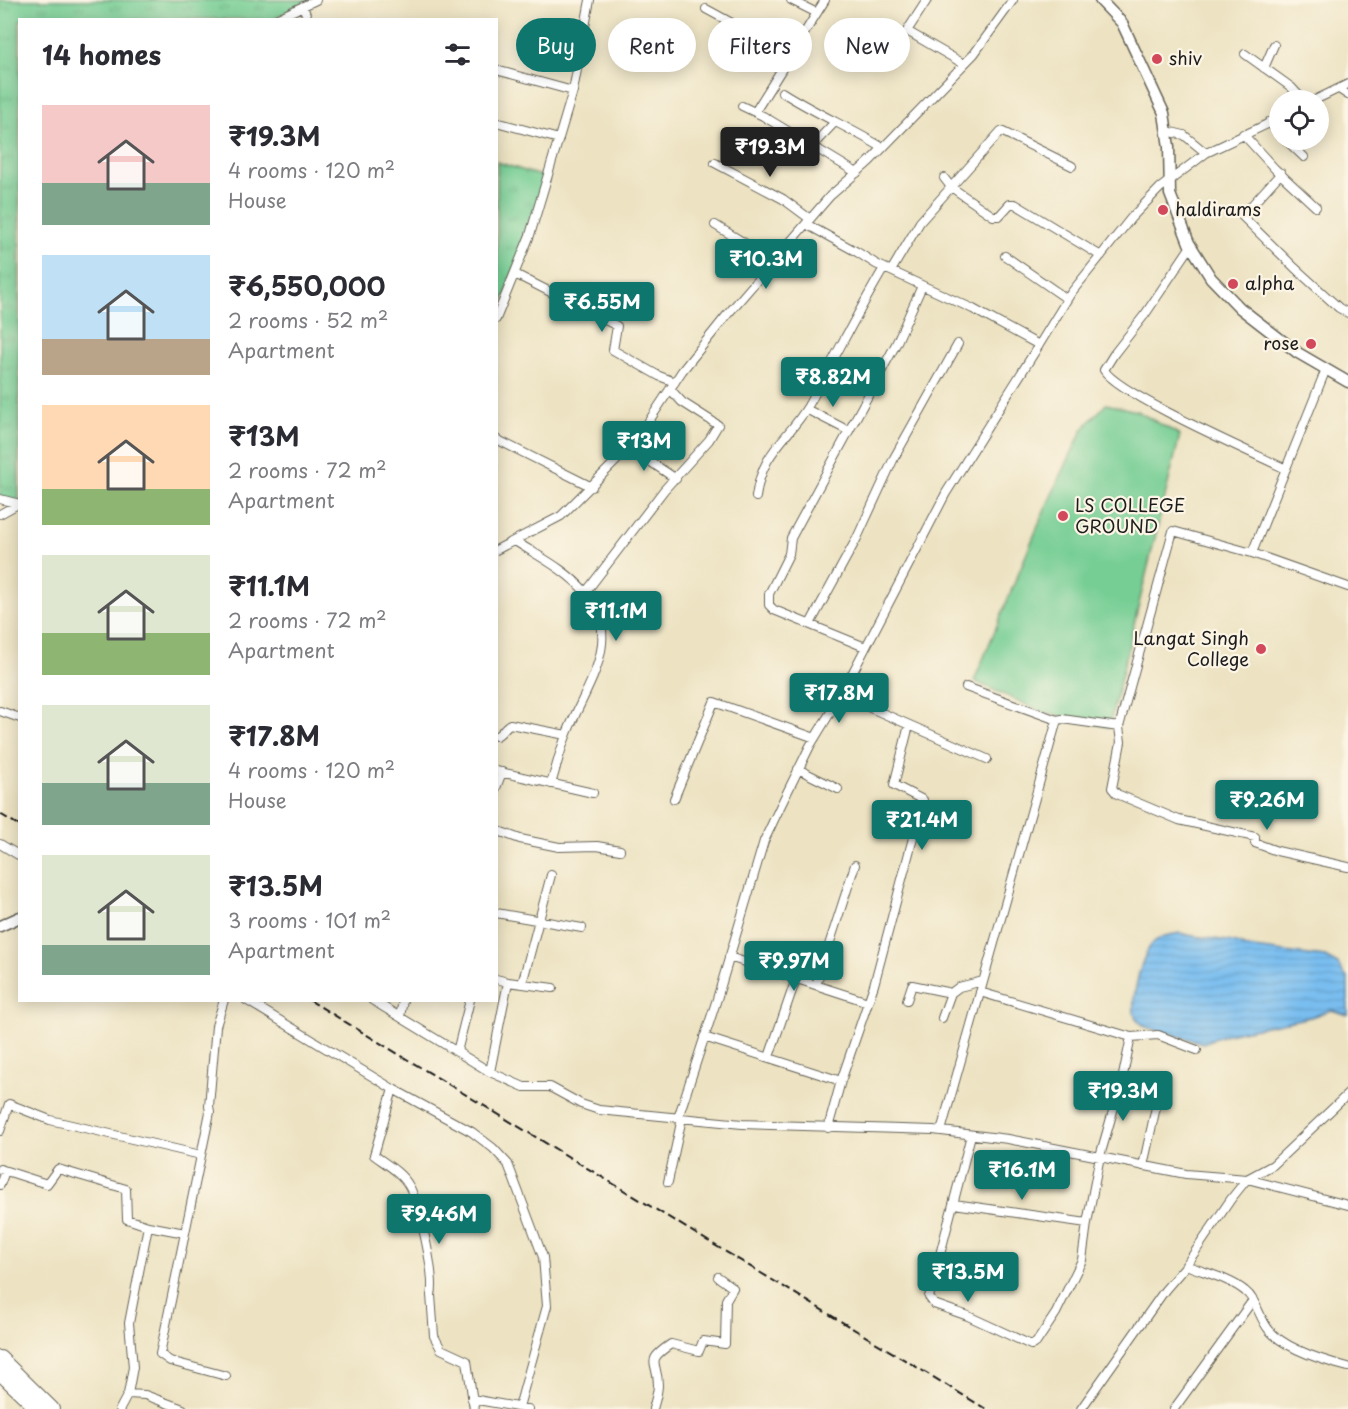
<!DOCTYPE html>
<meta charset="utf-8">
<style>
:root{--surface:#fff;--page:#f7f7f7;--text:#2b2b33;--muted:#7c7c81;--accent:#0f766e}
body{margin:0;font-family:"Playpen Sans",sans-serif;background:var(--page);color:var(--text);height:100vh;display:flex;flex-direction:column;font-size:22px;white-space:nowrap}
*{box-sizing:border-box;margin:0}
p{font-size:20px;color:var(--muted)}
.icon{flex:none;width:33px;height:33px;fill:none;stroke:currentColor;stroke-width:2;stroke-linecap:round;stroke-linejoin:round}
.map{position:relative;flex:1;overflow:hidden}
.side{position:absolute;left:18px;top:18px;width:480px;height:984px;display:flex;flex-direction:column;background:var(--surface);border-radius:0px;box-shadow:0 3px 15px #0003}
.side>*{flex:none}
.guide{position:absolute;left:516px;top:18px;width:570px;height:54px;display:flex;gap:12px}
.buttons{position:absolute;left:1269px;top:90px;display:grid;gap:12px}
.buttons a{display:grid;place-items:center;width:60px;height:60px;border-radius:50%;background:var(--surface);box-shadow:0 3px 15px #0003;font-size:30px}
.price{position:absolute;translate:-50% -51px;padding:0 14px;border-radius:6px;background:var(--accent);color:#fff;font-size:20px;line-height:39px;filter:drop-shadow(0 2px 3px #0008)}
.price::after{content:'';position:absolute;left:50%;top:36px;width:18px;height:14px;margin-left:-9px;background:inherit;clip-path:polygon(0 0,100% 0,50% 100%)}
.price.on{background:#222;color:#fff}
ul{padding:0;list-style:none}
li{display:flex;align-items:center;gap:18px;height:150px;padding:0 24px}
li span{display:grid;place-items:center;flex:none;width:168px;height:120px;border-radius:0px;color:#555}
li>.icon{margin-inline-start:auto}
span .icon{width:72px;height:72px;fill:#fffc;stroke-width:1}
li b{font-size:26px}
h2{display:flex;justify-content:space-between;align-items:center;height:72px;padding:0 24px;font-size:26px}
.pill{padding:0 21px;border-radius:27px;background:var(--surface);box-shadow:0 3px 15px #0003;font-size:21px;line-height:54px}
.pill.on{background:var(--accent);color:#fff}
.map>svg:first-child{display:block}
</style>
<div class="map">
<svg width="1348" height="1409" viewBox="0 0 1348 1409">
<defs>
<pattern id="grass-tufts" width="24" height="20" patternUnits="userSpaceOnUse" patternTransform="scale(1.5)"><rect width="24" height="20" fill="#76ce94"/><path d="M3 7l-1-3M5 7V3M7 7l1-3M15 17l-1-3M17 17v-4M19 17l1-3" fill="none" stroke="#66b07f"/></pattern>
<pattern id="water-rules" width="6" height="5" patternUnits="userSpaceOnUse" patternTransform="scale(1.5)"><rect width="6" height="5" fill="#79bef0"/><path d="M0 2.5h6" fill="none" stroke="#68a3cd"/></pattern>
</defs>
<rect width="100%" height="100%" fill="#fcf5e5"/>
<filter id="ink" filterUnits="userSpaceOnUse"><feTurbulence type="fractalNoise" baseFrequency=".0167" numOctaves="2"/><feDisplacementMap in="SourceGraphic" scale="12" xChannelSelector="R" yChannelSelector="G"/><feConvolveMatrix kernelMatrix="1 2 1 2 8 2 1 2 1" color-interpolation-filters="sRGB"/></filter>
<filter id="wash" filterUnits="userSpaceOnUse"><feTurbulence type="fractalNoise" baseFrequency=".008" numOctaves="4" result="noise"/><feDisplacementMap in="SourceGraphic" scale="24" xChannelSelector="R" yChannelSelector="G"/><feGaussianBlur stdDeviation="1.35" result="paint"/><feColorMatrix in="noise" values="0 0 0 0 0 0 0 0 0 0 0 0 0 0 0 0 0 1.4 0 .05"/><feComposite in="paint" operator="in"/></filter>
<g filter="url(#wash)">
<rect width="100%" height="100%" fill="#ede3c3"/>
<path fill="url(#grass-tufts)" stroke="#497558" stroke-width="1.5" d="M0,0H312L273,19L20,20L19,504L0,499Z
M497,162L547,178L497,319Z"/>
<path fill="#76ce94" stroke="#497558" stroke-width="1.5" d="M1106,404L1137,411L1180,435L1109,727L1040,711L974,681L1045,509L1083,429Z"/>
<path fill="url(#water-rules)" stroke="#4a6d86" stroke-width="1.5" d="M1180,933C1202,940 1225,937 1246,947L1325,957L1338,964L1345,976L1348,977V1015L1331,1010L1311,1017L1227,1034L1203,1043L1146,1027C1141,1024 1135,1020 1134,1013C1132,997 1141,954 1154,942C1161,935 1171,935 1180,933Z"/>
</g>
<g filter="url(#ink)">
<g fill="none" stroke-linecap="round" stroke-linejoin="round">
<g stroke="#656256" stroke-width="10">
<path id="street" d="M791,0L817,13
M927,0L907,31L964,64
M303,6L308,20
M706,9L791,55
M274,20L316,0
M1245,54L1291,87L1303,100
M1264,68L1274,45
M496,70L573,91
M1339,89L1348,95
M782,92C815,113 850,128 883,148
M1315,100L1348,84
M742,106L763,116L857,173
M755,112L825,0
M496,122L559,139
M1269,122L1280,133
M1167,131L1184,135L1206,153
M1243,134L1275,169L1316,207
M1286,140L1304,157
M813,145L835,122
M715,163L783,199L810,219
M1281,173L1242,216L1295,268L1339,308L1348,313
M944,178L951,187L993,216H999L1010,204H1015L1101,256
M806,224L857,252L876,264L973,309L1039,345L1071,293L1131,218L1160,188L1206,153L1280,118
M715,225L774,261
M1191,246L1146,313L1114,354L1104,370C1118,394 1253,453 1286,469
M1005,256L1067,299
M891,271L920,222L1001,131L1072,166
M515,274L617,326L613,350L659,376L675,382
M496,319L530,235L573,91L590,0
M806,409L849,431
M496,439L592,487
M632,445L642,456L676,479
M756,497C762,451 787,441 808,406C834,360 857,313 884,268
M0,499L20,504
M0,514L18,504
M515,541C538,556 567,570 585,592C626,640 584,688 566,736C560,751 556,768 551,784
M496,550L561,516L635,442L682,371L727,315L830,196L869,162L974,54L1013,0
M1252,553L1326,369
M586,592L664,490L709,440L718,425L682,402L670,389
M810,624L857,538L894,458L958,344
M865,647L774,610L769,605V594L789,554L791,538L896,344L922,286
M966,687L1057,720
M841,695L987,759
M0,711L20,718
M1119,727L1173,531L1252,553L1348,587
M496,736C502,734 504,727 510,724L566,735
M798,769L838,789
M496,771L593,793
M496,788L502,772
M674,799L714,702L815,738
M496,830L520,839L559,847L597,846L620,850
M0,844L20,856
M496,913L582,928
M729,957L868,1002
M496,979L508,982
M522,984L551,875
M816,985L855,865
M980,992L1131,1037L1158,1035L1197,1050
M224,1000L216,1026L209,1106L210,1112L160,1354L170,1361L226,1376
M246,1000L393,1089L472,1132L493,1148L508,1164L543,1257L547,1306L519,1407
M372,1000L490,1072L524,1087H550L581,1104L599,1110L742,1124L933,1130L1008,1139L1186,1174L1247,1179L1273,1165L1348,1094
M907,1000L912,985L951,993L959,987L983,981
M400,1017L403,1000
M942,1018L951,993
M704,1037L841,1081
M1131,1037L1122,1080L1160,1089L1143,1166
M457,1052L470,1000
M769,1057L796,979
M490,1072L508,982L553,988
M393,1089L374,1155C386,1164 402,1173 409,1186C419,1203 436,1277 431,1295L434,1336L441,1349L467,1361L474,1409
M678,1118L717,999L764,841L780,807L810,746L841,695L946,493L1039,345
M828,1128L841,1081L874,985L923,800L894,785L909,725
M0,1131L9,1104L50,1120L201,1155
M941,1131L1057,720L1062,719L1119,727L1121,742L1112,788L1117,794L1179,820L1255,837V843L1277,851L1348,867
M971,1135L929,1297L934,1304L968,1316L1031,1345L1036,1343L1056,1313L1082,1260L1087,1223L1100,1156L1122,1080
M0,1169L47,1184L58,1169L126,1189L127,1219L148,1226L185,1233
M668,1182L682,1118
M0,1185L5,1171
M954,1204L1087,1223
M1186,1265C1205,1273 1229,1278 1245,1291C1257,1300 1259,1318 1269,1330C1285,1349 1325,1361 1348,1367
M128,1394L145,1395L183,1409
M472,1399L528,1409
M120,1409L128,1394L133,1367L129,1323L148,1226
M653,1409C655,1402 658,1392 658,1385C658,1361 644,1362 671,1344L699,1351L703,1341L725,1344L726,1300L733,1288L718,1277
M1081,1409L1165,1290L1184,1268L1231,1199L1247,1179L1348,1205
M1174,1409L1253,1300"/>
</g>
<g stroke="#656256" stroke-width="13">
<path id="secondary" d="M1100,0L1122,23L1164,113L1169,147L1170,194L1189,243L1211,278L1240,308L1298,353L1348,382
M0,926L20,917"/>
</g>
<g stroke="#656256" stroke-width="16">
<path id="highway" d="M0,1358L52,1409
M0,1373L38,1409"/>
</g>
<use href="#street" stroke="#fff" stroke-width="8"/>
<use href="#secondary" stroke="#fff" stroke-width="10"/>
<use href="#highway" stroke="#fff" stroke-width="14"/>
<path stroke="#1c1c1c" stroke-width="2" stroke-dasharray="9 4.5" stroke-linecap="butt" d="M0,814L20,826
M309,1000L986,1409"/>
</g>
</g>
<g fill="#d1495b" stroke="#fcf5e5" stroke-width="2">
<circle cx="1157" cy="59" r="6"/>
<circle cx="1163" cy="210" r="6"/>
<circle cx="1233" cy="284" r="6"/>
<circle cx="1311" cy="344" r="6"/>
<circle cx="1063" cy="516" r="6"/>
<circle cx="1261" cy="649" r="6"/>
</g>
<g text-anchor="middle" stroke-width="4.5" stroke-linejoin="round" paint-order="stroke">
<g font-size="18" fill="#1c1c1c" stroke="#fcf5e5" text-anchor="start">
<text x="1169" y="65">shiv</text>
<text x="1175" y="216">haldirams</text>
<text x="1245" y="290">alpha</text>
<text x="1299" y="350" text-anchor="end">rose</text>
<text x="1075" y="512">LS COLLEGE<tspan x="1075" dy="21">GROUND</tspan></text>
<text x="1249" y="645" text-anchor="end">Langat Singh<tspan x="1249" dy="21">College</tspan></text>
</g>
</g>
</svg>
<div class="buttons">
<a><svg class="icon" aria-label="locate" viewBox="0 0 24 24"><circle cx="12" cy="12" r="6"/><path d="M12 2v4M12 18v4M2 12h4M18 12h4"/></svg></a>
</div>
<b class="price on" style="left:770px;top:178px">₹19.3M</b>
<b class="price" style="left:766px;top:290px">₹10.3M</b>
<b class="price" style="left:602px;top:333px">₹6.55M</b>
<b class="price" style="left:833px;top:408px">₹8.82M</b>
<b class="price" style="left:644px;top:472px">₹13M</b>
<b class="price" style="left:616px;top:642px">₹11.1M</b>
<b class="price" style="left:839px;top:724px">₹17.8M</b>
<b class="price" style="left:1267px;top:831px">₹9.26M</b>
<b class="price" style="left:922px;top:851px">₹21.4M</b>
<b class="price" style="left:794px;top:992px">₹9.97M</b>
<b class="price" style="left:1123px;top:1122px">₹19.3M</b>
<b class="price" style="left:1022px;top:1201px">₹16.1M</b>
<b class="price" style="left:439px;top:1245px">₹9.46M</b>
<b class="price" style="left:968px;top:1303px">₹13.5M</b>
<div class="guide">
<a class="pill on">Buy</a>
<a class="pill">Rent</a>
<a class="pill">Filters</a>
<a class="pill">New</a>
</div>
<section class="side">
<h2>14 homes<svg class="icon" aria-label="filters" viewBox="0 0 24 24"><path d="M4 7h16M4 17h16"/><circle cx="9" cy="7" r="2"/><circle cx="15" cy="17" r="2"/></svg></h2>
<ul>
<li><span style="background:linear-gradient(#f6c9c9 65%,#7fa58c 0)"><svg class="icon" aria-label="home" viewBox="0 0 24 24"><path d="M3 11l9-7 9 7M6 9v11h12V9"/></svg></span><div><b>₹19.3M</b><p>4 rooms · 120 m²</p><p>House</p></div></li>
<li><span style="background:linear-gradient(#bfe0f5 70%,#b9a48a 0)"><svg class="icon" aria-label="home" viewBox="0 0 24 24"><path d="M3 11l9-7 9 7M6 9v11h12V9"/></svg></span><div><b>₹6,550,000</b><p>2 rooms · 52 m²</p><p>Apartment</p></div></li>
<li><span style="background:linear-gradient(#ffd9b3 70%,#8fb573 0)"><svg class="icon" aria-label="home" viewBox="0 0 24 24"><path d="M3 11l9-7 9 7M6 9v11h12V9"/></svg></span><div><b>₹13M</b><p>2 rooms · 72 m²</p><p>Apartment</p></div></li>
<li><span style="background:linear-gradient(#dfe7d0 65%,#8fb573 0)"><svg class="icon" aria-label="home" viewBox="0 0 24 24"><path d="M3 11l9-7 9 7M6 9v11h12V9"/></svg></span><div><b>₹11.1M</b><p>2 rooms · 72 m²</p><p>Apartment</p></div></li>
<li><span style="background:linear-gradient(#dfe7d0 65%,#7fa58c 0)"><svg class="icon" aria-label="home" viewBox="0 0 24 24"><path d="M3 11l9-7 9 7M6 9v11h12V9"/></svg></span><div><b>₹17.8M</b><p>4 rooms · 120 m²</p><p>House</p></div></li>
<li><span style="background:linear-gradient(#dfe7d0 75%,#7fa58c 0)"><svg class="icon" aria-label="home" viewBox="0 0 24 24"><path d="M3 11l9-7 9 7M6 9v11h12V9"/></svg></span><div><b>₹13.5M</b><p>3 rooms · 101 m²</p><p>Apartment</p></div></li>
</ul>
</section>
</div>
